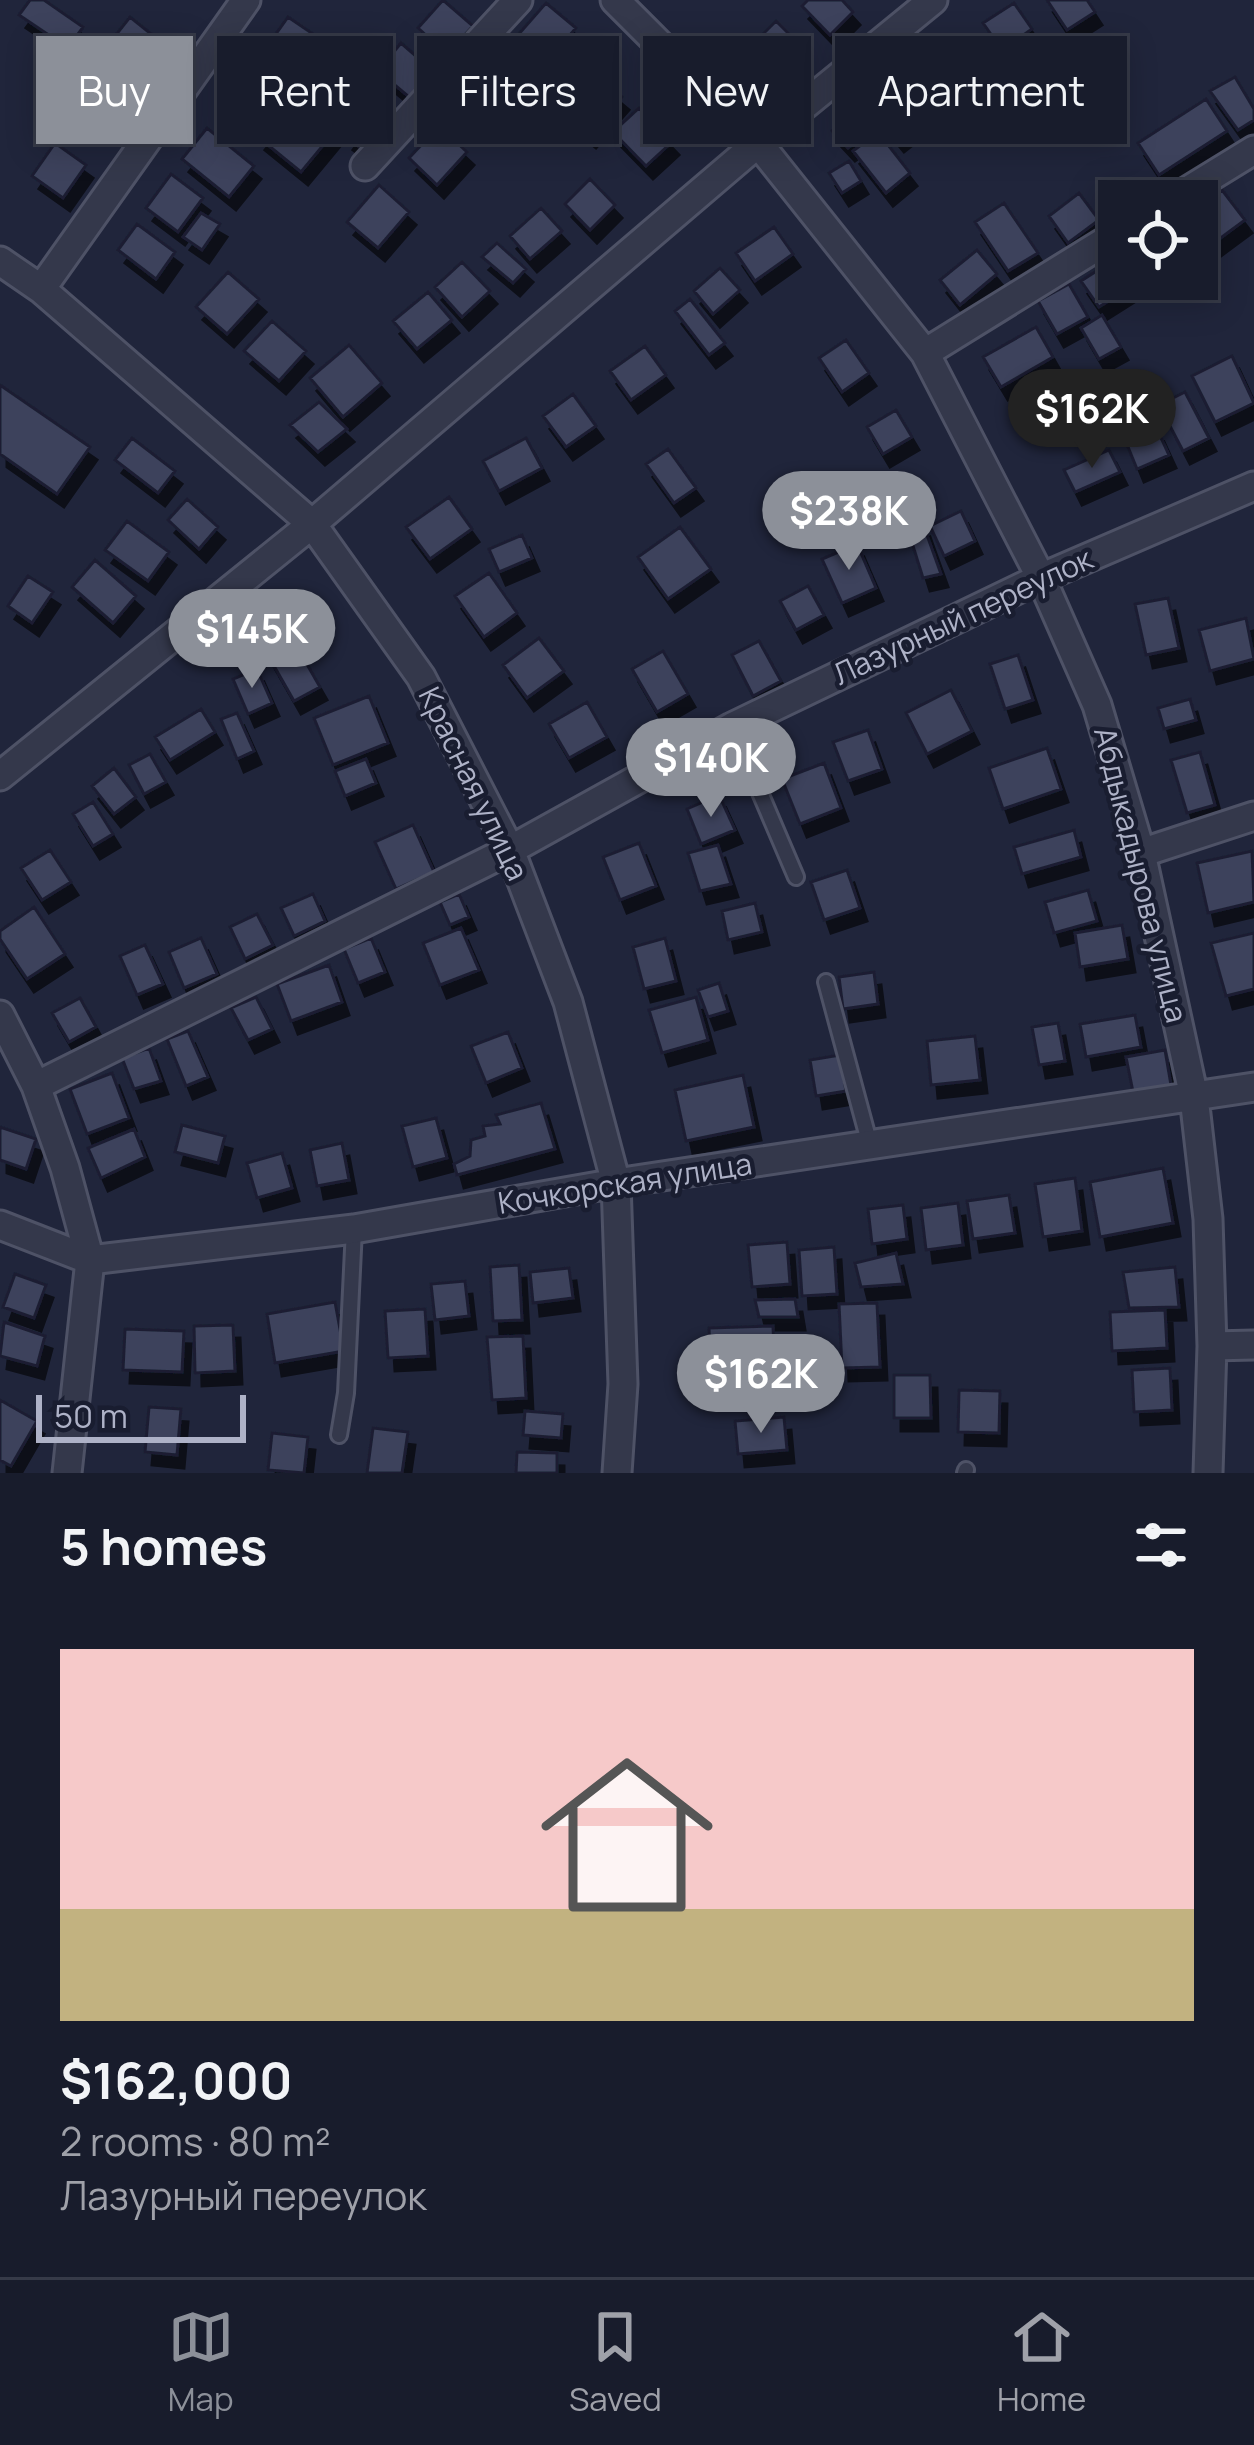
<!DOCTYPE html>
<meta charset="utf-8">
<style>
:root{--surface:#181c2c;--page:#252938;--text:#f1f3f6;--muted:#9fa1a9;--line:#363a48;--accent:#8c9099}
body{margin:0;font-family:Manrope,sans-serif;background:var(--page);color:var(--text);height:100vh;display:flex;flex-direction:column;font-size:45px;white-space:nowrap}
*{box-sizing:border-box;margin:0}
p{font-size:39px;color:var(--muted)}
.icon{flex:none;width:66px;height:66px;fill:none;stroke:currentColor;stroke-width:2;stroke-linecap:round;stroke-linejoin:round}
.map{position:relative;height:1473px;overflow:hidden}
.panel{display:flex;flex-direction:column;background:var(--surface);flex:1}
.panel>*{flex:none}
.top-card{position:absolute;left:36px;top:36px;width:1182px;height:108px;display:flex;gap:24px}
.tools{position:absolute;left:1098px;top:180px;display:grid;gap:24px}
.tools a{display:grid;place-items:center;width:120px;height:120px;border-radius:0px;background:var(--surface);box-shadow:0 6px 30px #0003,0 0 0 3px var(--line);font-size:60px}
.scale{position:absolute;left:36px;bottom:30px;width:210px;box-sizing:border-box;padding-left:12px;border:6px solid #aeb2c7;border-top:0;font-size:33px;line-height:42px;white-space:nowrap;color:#aeb2c7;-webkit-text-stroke:9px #191d30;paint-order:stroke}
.price{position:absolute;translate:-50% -102px;padding:0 27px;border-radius:42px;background:var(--accent);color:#fff;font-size:39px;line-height:78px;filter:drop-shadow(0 3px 6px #0008)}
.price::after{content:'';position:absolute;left:50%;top:72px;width:36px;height:27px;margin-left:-18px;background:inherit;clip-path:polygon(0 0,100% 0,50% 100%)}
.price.selected{background:#222;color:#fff}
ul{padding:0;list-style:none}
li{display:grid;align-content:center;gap:24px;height:636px;padding:0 60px}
li span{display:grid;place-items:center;height:372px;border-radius:0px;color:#555}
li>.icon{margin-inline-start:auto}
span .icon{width:216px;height:216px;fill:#fffc;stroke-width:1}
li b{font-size:51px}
h2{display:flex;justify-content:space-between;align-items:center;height:144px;padding:0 60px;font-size:51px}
.pill{padding:0 42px;border-radius:0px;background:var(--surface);box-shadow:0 6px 30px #0003,0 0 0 3px var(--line);font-size:42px;line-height:108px}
.pill.selected{background:var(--accent);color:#fff}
.menu{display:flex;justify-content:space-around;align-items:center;height:168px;border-top:3px solid var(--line);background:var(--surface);font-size:33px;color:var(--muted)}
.menu a{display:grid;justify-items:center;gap:6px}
.menu .selected{color:var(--accent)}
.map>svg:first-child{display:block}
</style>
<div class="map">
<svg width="1254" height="1473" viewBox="0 0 1254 1473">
<defs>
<filter id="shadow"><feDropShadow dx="7" dy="13" stdDeviation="0" flood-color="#0009"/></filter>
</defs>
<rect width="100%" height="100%" fill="#20253b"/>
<path fill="#3c425b" stroke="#1b1f32" stroke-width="3" filter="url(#shadow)" d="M30,0H44L83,27L68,48L19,15Z
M443,0L473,26L447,54L418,28Z
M808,0H842L853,12L830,35L802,6Z
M1047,0H1087L1095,12L1067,30Z
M546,3L576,28L498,118L468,92Z
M1014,3L1032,29L1002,50L983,23Z
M130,17L176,54L161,73L115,36Z
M288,17L316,36L298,60L271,41Z
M776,21L800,45L771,75L747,50Z
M401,43L432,70L409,97L378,71Z
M959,55L981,87L959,101L937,70Z
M104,63L142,87L123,116L86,92Z
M598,77L622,97L589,135L565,115Z
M1235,77L1254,109V120L1238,130L1210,91Z
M243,79L275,100L260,124L227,102Z
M912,81L934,110L897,139L874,111Z
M292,95L335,131L301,172L258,137Z
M1206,99L1227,131L1159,175L1138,143Z
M370,103L391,119L367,153L346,137Z
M862,106L877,126L848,148L832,131Z
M639,108L672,142L646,166L613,132Z
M439,126L467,152L437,185L409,158Z
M207,128L254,166L229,197L182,159Z
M878,132L910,173L886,193L853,151Z
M55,143L86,165L63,198L32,176Z
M849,161L861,181L842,193L829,173Z
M171,174L203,198L178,232L146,208Z
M590,179L615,205L590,230L565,204Z
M379,185L409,212L378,248L347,222Z
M1222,190L1245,220L1199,254L1197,209Z
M1079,193L1099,220L1068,243L1049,216Z
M1004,203L1038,253L1008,271L975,222Z
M541,208L562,231L530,259L510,236Z
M201,213L220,224L202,250L183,237Z
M137,224L175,252L156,279L118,250Z
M774,227L793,254L755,281L736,253Z
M497,243L526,269L513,283L482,257Z
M977,250L997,274L960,305L940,280Z
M1112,261L1119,279L1129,288L1099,307L1081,281Z
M462,262L490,291L462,317L435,287Z
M720,268L740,290L713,314L694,291Z
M228,272L259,299L227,334L196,307Z
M1069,284L1088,317L1057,334L1038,301Z
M428,292L452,320L417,349L393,321Z
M690,299L725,343L709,355L675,311Z
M1102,315L1121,347L1099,359L1081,328Z
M272,321L306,351L279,381L244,351Z
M1036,327L1053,357L1001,387L983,357Z
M846,340L869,373L842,392L819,358Z
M349,345L382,383L343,417L310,378Z
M645,346L666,375L631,400L610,371Z
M1232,356L1254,403L1215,422L1192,376Z
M1079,379L1091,405L1041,427L1029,401Z
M0,385L90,447L57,494L0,454Z
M1185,392L1209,438L1183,451L1159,405Z
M573,394L596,426L566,447L543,416Z
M319,402L347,429L318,452L290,425Z
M896,410L912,437L883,454L867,427Z
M1157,429L1169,455L1137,469L1126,442Z
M132,438L175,471L158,493L115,460Z
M526,438L542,468L499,491L483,461Z
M668,449L696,488L674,503L646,464Z
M1109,450L1120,472L1075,492L1064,470Z
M449,497L472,529L430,559L406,527Z
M187,499L218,527L199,549L168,520Z
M961,511L975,541L944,556L930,526Z
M127,521L169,552L148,581L105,550Z
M923,524L941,574L923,578L908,530Z
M680,527L711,569L668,599L638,557Z
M522,535L532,558L499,572L489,549Z
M857,544L876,588L842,603L822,559Z
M95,560L136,596L113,623L72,587Z
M489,573L517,613L484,637L455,596Z
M28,576L53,592L32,623L8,606Z
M808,586L824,615L796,630L780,601Z
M1168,598L1179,648L1146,655L1135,604Z
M278,614L320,687L294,701L253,629Z
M1246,618L1254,659L1210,671L1199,630Z
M539,638L564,671L527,698L503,665Z
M759,641L781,681L753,696L732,655Z
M663,651L688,694L657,712L632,669Z
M1018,655L1033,700L1005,709L990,664Z
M257,669L272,703L248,714L233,679Z
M951,690L972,731L927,754L906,713Z
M369,696L388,743L333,765L314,718Z
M1190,699L1196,720L1164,729L1158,708Z
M587,702L607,737L569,758L549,724Z
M201,709L215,732L170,760L155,737Z
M237,713L254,751L237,759L221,719Z
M868,730L882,769L848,781L833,742Z
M1047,748L1061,789L1003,809L989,768Z
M1200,752L1215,805L1187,813L1171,760Z
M150,754L166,782L144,794L129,765Z
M366,759L376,783L345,796L335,771Z
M824,763L841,808L800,824L782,779Z
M114,768L136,797L114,814L92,786Z
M719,795L735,830L701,844L687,809Z
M93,802L113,834L93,846L73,814Z
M413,825L434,872L396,889L375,842Z
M1074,830L1081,857L1022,874L1014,847Z
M639,843L656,886L620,900L603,857Z
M718,845L731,884L700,891L688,853Z
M50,850L71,882L42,900L21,868Z
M1252,851L1254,902L1208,913L1197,863Z
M847,870L860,908L824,920L811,882Z
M1088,890L1097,921L1054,933L1045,902Z
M313,894L325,921L294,936L281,908Z
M459,894L469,917L450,925L440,902Z
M755,903L762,932L728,940L722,911Z
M34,907L65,954L27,979L0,939V931Z
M257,914L273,945L245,959L230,927Z
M1122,925L1128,959L1080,967L1075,933Z
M461,928L479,970L440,985L423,943Z
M1254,933V989L1226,996L1211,943Z
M201,938L217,974L184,988L169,952Z
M371,938L385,972L358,983L344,949Z
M665,938L676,981L644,989L633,947Z
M145,945L163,984L137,995L120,956Z
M329,965L342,1002L291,1021L277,984Z
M874,972L878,1004L843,1009L839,977Z
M719,983L728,1011L708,1017L698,990Z
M256,997L272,1029L248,1040L231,1008Z
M696,997L708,1040L662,1053L649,1010Z
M80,998L96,1027L69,1042L52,1013Z
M1135,1015L1141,1047L1086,1057L1080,1024Z
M1058,1023L1065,1061L1039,1065L1032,1027Z
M188,1031L208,1077L186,1086L167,1039Z
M508,1032L522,1068L486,1083L471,1046Z
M975,1036L980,1080L931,1085L927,1041Z
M149,1048L161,1081L134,1089L122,1058Z
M1165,1050L1171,1085L1133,1092L1126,1057Z
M840,1055L846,1091L816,1096L810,1060Z
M112,1073L129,1118L87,1134L70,1089Z
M743,1075L754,1127L686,1141L675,1090Z
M541,1103L555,1149L457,1175L454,1164L470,1156L471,1140L485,1136L483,1126L500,1124L496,1115Z
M436,1118L447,1158L413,1167L402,1126Z
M182,1125L225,1136L218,1163L175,1152Z
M0,1127L36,1139L26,1169L0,1160Z
M134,1129L145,1157L101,1178L88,1148Z
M342,1143L349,1180L317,1186L310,1150Z
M282,1153L292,1188L257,1198L247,1163Z
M1163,1168L1173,1223L1100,1237L1090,1182Z
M1075,1178L1082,1231L1043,1237L1035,1184Z
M1009,1195L1015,1233L973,1239L967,1201Z
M958,1203L963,1245L926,1250L921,1208Z
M903,1205L907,1239L872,1244L868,1209Z
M787,1242L790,1284L752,1287L748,1245Z
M834,1247L837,1294L802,1296L799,1250Z
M896,1253L903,1284L861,1287L855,1263Z
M519,1265L522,1320L493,1321L490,1267Z
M1175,1267L1179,1307L1129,1308L1123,1272Z
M569,1268L573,1298L533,1303L530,1272Z
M15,1274L46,1285L34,1318L3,1307Z
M465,1281L469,1316L435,1320L431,1284Z
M795,1299L798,1317H759L755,1300Z
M335,1302L344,1351L275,1363L267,1314Z
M877,1303L880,1367L842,1368L839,1304Z
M425,1309L428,1356L388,1358L385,1311Z
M1165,1310L1167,1348L1112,1351L1110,1312Z
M4,1322L45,1336L37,1366L0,1356Z
M233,1325L235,1371L195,1373L194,1326Z
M773,1326L775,1374L711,1376L709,1328Z
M125,1329L184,1331L182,1372L123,1370Z
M523,1336L526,1398L492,1400L487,1337Z
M1170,1368L1172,1410L1134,1412L1132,1370Z
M894,1375H930L931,1418H894Z
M959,1390L1000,1391L999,1433L958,1432Z
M0,1400L37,1421L11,1466L0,1460Z
M149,1407L181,1409L177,1455L145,1452Z
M525,1411L563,1414L561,1438L523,1435Z
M784,1417L787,1450L738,1454L735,1421Z
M373,1428L408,1432L402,1473H367Z
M272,1433L308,1437L304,1473L268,1470Z
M517,1452L557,1453V1473H516Z"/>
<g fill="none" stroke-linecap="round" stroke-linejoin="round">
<g stroke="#4e5266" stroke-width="20">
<path id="service" d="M732,727L796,877
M826,982L870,1145
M339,1435L346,1393L354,1229
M965,1473L966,1470"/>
</g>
<g stroke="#4e5266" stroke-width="33">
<path id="minor" d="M615,0L758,143L925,353L1041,578L1097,705L1141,853L1194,1097L1208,1219L1212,1346L1208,1473
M365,166L518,0
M1171,201L1254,150
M0,261L41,289L312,524L421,677L510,850L568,1002L616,1183L623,1384L617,1473
M41,289L246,0
M925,353L1119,233
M0,776L312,524L758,143L933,0
M1141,853L1254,816
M0,1015L36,1086L65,1168L90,1260L67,1473
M36,1086L510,850L732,727L1041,578L1254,486
M0,1225L90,1260L354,1229L616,1183L1254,1087
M1212,1346L1254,1345"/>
</g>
<use href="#service" stroke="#34384b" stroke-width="14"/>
<use href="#minor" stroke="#34384b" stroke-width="27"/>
</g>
<g text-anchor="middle" stroke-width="9" stroke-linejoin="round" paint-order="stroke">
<g font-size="30" fill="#aeb2c7" stroke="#191d30">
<text transform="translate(963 617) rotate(-25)" y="10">Лазурный переулок</text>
<text transform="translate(473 784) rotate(64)" y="10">Красная улица</text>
<text transform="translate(1140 875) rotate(76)" y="10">Абдыкадырова улица</text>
<text transform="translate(625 1184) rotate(-9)" y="10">Кочкорская улица</text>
</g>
</g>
</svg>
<div class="tools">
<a><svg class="icon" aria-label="locate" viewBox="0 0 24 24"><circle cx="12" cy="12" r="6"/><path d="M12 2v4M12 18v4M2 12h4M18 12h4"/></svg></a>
</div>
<div class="scale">50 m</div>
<b class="price selected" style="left:1092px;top:471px">$162K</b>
<b class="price" style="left:849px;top:573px">$238K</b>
<b class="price" style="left:252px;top:691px">$145K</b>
<b class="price" style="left:711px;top:820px">$140K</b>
<b class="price" style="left:761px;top:1436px">$162K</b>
<div class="top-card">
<a class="pill selected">Buy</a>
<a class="pill">Rent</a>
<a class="pill">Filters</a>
<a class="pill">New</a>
<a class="pill">Apartment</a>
</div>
</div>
<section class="panel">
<h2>5 homes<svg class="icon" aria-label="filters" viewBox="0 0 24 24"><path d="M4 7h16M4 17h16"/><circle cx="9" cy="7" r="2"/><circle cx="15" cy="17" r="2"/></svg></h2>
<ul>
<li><span style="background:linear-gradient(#f6c9c9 70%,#c2b280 0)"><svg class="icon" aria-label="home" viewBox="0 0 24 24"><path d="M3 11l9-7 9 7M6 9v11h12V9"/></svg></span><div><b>$162,000</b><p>2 rooms · 80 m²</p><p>Лазурный переулок</p></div></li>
</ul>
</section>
<nav class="menu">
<a class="selected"><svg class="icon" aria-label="map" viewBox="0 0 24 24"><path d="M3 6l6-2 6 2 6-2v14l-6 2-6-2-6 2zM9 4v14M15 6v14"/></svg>Map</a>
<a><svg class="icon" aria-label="saved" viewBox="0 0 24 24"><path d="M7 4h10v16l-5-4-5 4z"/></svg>Saved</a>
<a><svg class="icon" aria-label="home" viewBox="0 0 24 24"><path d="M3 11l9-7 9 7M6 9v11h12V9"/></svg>Home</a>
</nav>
